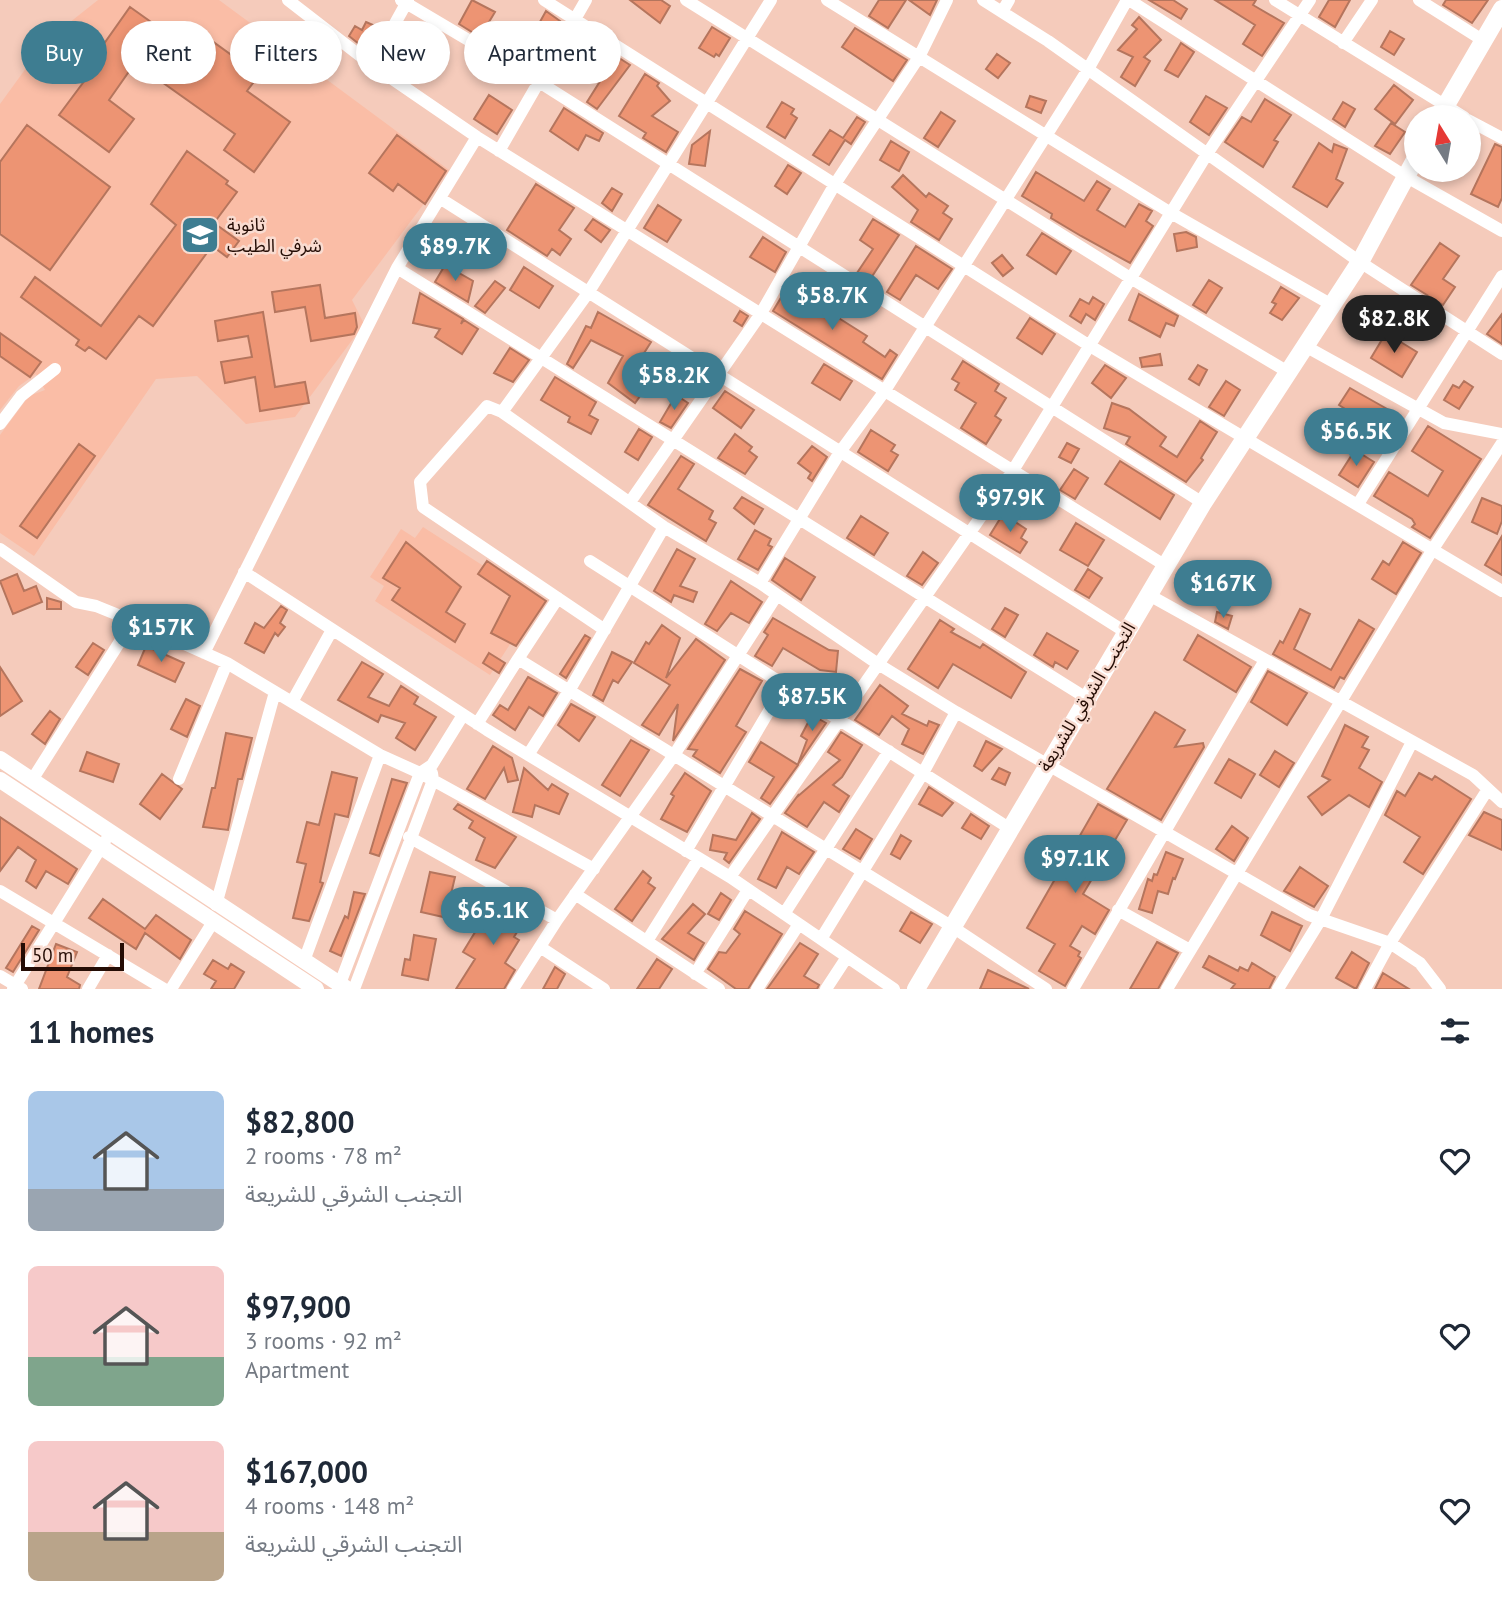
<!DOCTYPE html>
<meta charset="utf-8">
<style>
:root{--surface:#fff;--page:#f6f6f7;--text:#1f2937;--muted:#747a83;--accent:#3e7d91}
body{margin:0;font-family:"PT Sans","Noto Sans Arabic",sans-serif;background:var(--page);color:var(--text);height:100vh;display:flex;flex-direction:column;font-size:26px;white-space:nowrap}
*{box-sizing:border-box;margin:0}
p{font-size:23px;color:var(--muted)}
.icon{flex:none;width:38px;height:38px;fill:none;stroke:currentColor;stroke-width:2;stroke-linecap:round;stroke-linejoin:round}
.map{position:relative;height:989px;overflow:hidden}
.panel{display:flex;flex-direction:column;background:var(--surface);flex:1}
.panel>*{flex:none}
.banner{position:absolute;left:21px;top:21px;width:700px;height:63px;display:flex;gap:14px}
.needle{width:46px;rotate:349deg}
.fabs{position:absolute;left:1404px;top:105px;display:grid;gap:14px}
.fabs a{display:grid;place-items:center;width:77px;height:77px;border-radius:50%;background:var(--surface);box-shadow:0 4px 10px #0003;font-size:35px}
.scale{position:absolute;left:21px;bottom:18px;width:103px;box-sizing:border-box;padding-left:7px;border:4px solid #250d05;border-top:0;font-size:19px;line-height:24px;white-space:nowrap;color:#250d05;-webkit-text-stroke:5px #f9dcd1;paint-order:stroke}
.price{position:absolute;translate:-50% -60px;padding:0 16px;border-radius:24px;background:var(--accent);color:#fff;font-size:23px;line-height:46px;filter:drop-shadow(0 2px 4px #0008)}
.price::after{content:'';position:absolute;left:50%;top:42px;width:21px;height:16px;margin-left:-10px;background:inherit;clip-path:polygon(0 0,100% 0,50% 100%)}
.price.selected{background:#222;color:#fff}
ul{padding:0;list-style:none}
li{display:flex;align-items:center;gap:21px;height:175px;padding:0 28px}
li span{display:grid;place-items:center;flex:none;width:196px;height:140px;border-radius:10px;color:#555}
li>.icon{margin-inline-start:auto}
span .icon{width:84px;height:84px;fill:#fffc;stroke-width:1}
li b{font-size:30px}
h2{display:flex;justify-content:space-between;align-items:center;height:84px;padding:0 28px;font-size:30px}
.pill{padding:0 24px;border-radius:32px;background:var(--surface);box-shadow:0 4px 10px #0003;font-size:24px;line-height:63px}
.pill.selected{background:var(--accent);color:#fff}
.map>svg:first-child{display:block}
</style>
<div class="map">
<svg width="1502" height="989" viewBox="0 0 1502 989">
<rect width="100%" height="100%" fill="#f5cbbb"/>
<path fill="#fabda6" d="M98,0H219L449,170L352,300L364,324L295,417L246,424L197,376L156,379L34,556L0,533V435L29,396L45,390L36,374L19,386L0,410V104L45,42Z
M423,527L538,601L490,675L375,601L384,586L370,577L401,529L415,538Z"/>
<path fill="#ed9473" stroke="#b5755d" stroke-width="2" d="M472,0L495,12L480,37L459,24Z
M630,0H661L670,6L660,23Z
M879,0H906L888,28L869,16Z
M909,0H937L930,15Z
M1149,0H1173L1187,9L1181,19Z
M1215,0H1256L1253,5L1284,23L1262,56L1243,44L1255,25Z
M1329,0H1350L1335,27L1319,17Z
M1446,0H1488L1472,23L1443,5Z
M130,7L175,39L187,23L259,75L247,91L290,122L254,172L224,150L235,134L135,63L109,100L134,119L109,152L59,115L94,68L89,65Z
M546,11L560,21L551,37L536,29Z
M1139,17L1161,40L1144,57L1150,61L1135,86L1121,77L1133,57L1118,50L1137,29L1132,25Z
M366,22L382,29L369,52L349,36L355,26L362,30Z
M712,27L730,38L719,56L716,54L714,57L699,48Z
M855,28L907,60L893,81L842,47Z
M1390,31L1404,39L1394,55L1381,47Z
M397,38L427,60L410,80L384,61Z
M1181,43L1194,52L1178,77L1165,70Z
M54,48L64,55L58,64L48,58Z
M997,54L1010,63L998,78L986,69Z
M616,56L630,65L597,109L587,102Z
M645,74L659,83L657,86L670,101L652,116L678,132L666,152L643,138L646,133L619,116Z
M1394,85L1413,100L1395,124L1375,109Z
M489,95L512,110L497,134L474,119Z
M1030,96L1046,101L1041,113L1026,107Z
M1206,96L1227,108L1209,135L1190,122Z
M1265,99L1291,115L1274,140L1278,142L1263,167L1225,142L1242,117L1251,122Z
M782,102L794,109L791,114L797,118L785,138L767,127Z
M1343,102L1355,109L1345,127L1333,119Z
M564,108L603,133L599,141L586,135L578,150L550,131Z
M941,112L955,121L938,147L924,138Z
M857,117L865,122L851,144L845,140L829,165L813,155L830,130L843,138Z
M1391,123L1405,132L1390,154L1375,146Z
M27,125L110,187L50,270L0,234V162Z
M710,131L705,166L689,164L692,145Z
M397,135L446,171L425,204L398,184L393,191L369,173Z
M891,141L909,152L899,171L880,160Z
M1319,143L1332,152L1334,144L1347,149L1336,179L1343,183L1327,207L1293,187Z
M1495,144L1502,147V198L1498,207L1471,194Z
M187,151L228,181L226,184L237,192L214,223L239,241L227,257L212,246L153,326L139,316L106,359L89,347L85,351L76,345L79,340L21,297L35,277L101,326L176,225L151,204Z
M788,165L801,173L787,194L775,186Z
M1036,172L1084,201L1097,181L1110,189L1097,210L1125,227L1139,204L1152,211L1146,221L1153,226L1130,263L1081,236L1051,218L1052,214L1022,196Z
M903,175L926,197L929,193L948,206L943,213L952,219L939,240L911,222L918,210L892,187Z
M536,184L574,208L559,230L571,239L560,255L552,249L547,256L507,230Z
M612,188L622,194L612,211L602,203Z
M658,205L681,220L667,242L644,228Z
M593,219L610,230L601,242L585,230Z
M873,219L899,235L869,281L857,273L873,249L860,240Z
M1186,232L1196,237L1197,247L1177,251L1174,234Z
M1042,233L1071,251L1056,274L1027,255Z
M763,237L786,252L775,272L750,257Z
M1440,243L1459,256L1443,279L1455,287L1443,305L1411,285Z
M916,246L952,269L938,289L916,275L900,300L887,292Z
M1002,255L1013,268L1003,276L992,263Z
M445,265L473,281L468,302L435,282Z
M524,267L553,286L539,308L510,290Z
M1209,280L1222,288L1206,313L1193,305Z
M495,281L505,288L485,313L475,306Z
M320,285L325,318L355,313L357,327L354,334L311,341L305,307L275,312L272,292Z
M788,286L867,336L863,342L885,357L890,350L897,355L882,379L773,311Z
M1281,287L1299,298L1282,320L1270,313L1276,304L1272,302Z
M420,293L463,319L461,324L464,320L478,329L462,354L435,337L440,329L413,323Z
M1139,294L1178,316L1174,326L1166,323L1160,337L1129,320Z
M1093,297L1104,304L1095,320L1086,314L1081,323L1070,316L1080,299L1089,304Z
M740,311L748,316L742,326L734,321Z
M263,312L275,387L305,382L309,403L260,411L255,377L225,383L221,362L252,357L248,336L218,341L215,321Z
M598,312L651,342L634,369L651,381L635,403L608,383L623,356L591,340L573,368L567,364L586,326L591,328Z
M1502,314V344L1487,334Z
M1030,318L1055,334L1042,354L1017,338Z
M0,333L41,362L30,377L0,356Z
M1386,333L1417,352L1402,377L1371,358Z
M510,348L529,360L513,382L494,373Z
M1160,354L1162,365L1142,367L1140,358Z
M963,361L999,384L995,391L1006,398L995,416L1001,420L986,444L961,428L976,403L955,390L959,383L952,379Z
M824,364L852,381L840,400L812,383Z
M1105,365L1126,378L1111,398L1092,383Z
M1198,365L1207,370L1199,385L1189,379Z
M555,377L596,402L589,415L598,420L591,434L568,422L570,417L541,400Z
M1226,381L1240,390L1224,416L1209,407Z
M1464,381L1473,387L1459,409L1444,400L1453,385L1459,388Z
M1350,388L1389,410L1381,423L1368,416L1364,421L1339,405Z
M725,391L754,410L741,428L713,408Z
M676,395L688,403L671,428L660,422Z
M1112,403L1129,409L1166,437L1160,446L1177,457L1200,421L1217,432L1201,458L1203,460L1186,482L1126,444L1130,437L1104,428Z
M1428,426L1481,459L1430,538L1412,527L1415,524L1412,519L1374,496L1389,472L1428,496L1443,471L1412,451Z
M639,429L652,437L638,460L625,452Z
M871,430L895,445L891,451L898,455L888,471L858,452Z
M735,434L752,447L749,451L757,457L745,474L718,458Z
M1067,443L1079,449L1071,463L1059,457Z
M79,444L95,456L37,538L20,526Z
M812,446L827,457L812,481L808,478L811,473L798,463Z
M1355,450L1374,462L1358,487L1339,475Z
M681,456L694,464L678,489L713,511L709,519L716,523L706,541L648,505Z
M1120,461L1174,495L1160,519L1105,484Z
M1074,469L1088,478L1075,499L1060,490Z
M742,497L763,509L754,524L734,508Z
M1482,498L1502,506V521L1497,534L1472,522Z
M1003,514L1026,529L1021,538L1027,542L1020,553L990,535Z
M861,516L888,533L874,555L847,538Z
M1076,523L1104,540L1088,566L1060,550Z
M755,530L771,539L768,545L772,547L758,570L738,559Z
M1502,536V575L1485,565Z
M406,542L461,587L446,612L465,624L455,642L392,600L400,588L383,578Z
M1403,542L1421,553L1396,594L1372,579L1383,561L1389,565Z
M677,549L695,559L680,586L697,592L693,602L674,595L671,602L654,591Z
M923,552L938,563L922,585L907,576Z
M785,558L815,577L801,600L772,580Z
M487,561L546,601L516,646L491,633L510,596L478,574Z
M1088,569L1102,578L1089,598L1075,590Z
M17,574L24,591L36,586L42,602L13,614L0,581Z
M731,581L762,602L749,623L731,613L717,631L705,624Z
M47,598L61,602V609H47Z
M281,606L287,610L280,623L285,627L278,636L275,633L264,653L245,643L255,623L264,628Z
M1005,608L1018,615L1005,637L992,629Z
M1300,609L1310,614L1294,649L1331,670L1359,620L1374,629L1344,679L1340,677L1334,688L1273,654L1280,641L1283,643Z
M1217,612L1232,616L1228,629L1215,622Z
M773,618L829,650L838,651L836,672L820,670L783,648L772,666L755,656L768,635L764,632Z
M940,620L954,629L951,632L980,648L983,644L1026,672L1011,698L953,664L938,688L908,669Z
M662,625L680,638L666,678L696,639L725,660L673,741L678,704L659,735L642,725L670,685L634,663L646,642L649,644Z
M1047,633L1078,651L1067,669L1055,662L1053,667L1034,655Z
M585,635L590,638L566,678L560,674Z
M1198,635L1251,667L1236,692L1184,660Z
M93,643L104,650L88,675L76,667Z
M146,646L184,663L175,682L138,665Z
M612,652L632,662L618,683L613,680L603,701L593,695Z
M489,653L505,663L499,673L483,663Z
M362,662L383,674L368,697L389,706L401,686L418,697L414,704L436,717L415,750L396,738L405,723L381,715L378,722L338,700Z
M0,667L22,701L0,716Z
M740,669L762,681L736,726L746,732L720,773L693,756L697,750L688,749Z
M1268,671L1307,693L1287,725L1251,702Z
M528,677L557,693L543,716L529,707L515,730L493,715L500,705L508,710Z
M880,685L908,706L902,714L927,726L929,721L939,725L923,754L902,744L909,729L892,716L879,735L855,720Z
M186,699L200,706L187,737L171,729Z
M571,704L595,717L579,741L558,725Z
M50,711L60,719L45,744L32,734Z
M1155,712L1185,730L1175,747L1203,743L1204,747L1161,820L1107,789Z
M812,715L826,723L798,764L807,740L801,736Z
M1345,725L1368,737L1362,747L1369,750L1359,768L1382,782L1369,807L1349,795L1322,815L1308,797L1330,780L1322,776Z
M841,732L862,745L842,777L833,785L849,796L839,812L824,802L807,827L785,813L799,794L797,797L840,760L828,752Z
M226,733L252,738L242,779H238L228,830L203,827L212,788H215Z
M631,740L649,750L620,796L602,785Z
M986,741L1002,749L982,771L974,766Z
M761,742L798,765L770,804L761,798L774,777L749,762Z
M493,746L512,758L518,780L508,782L504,768L485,799L467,789Z
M1275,751L1294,763L1279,787L1260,775Z
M87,752L119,764L113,782L80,771Z
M1229,759L1255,774L1241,798L1215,783Z
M524,768L548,790L552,784L568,794L559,814L535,805L532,817L513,812Z
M999,768L1010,773L1005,785L992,779Z
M332,772L357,778L348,817L335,814L320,882L323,883L309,921L293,918L306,864L297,862L307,822L319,825Z
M685,773L711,791L687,832L661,819L674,796L671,794Z
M1419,773L1432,780L1435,776L1471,799L1423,874L1404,862L1420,837L1385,815L1397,791L1405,796Z
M162,774L182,789L160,819L140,804Z
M392,779L407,783L379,856L370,853Z
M929,787L953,803L942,816L919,804Z
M458,804L516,837L495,868L476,860L485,838L469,828L473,821L454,809Z
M1098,804L1127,820L1083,894L1109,910L1095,934L1082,926L1070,946L1080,952L1078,956L1081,958L1065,986L1039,971L1055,944L1027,928Z
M1484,812L1502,820V850L1469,835Z
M752,813L760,819L729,863L724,859L727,853L710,850L713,835L736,840Z
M971,814L989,826L981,839L962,828Z
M0,817L77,869L68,884L46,871L36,888L26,881L36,860L18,847L0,871Z
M1232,826L1248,838L1234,861L1216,849Z
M856,829L872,839L860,859L843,849Z
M782,832L814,852L799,874L787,867L776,888L758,879Z
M901,835L911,841L900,859L891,854Z
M1166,852L1183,859L1175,879L1173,878L1168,894L1158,891L1152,913L1139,909L1148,879L1152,881L1154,874L1157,875Z
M1300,867L1328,886L1314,907L1284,891Z
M643,871L651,878L648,883L655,888L632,921L615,909Z
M430,872L455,877L451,894L457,895L452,919L421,912Z
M354,892L365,894L341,956L330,951L345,916L348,918Z
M721,893L731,900L719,920L708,914Z
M497,896L528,914L514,937L519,940L505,963L515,970L504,989H456L475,959L463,952Z
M103,899L145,929L156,915L191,940L180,959L145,933L136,949L89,918Z
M693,904L705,914L688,933L704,943L694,960L662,939Z
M745,911L782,934L748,989H736L708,969L719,952L726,953L740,934L734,929Z
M911,912L932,924L920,943L900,931Z
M1272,912L1302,926L1290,951L1261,935Z
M32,926L39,930L13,972L6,968Z
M414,935L436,939L428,980L402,975L405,959L410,960Z
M1157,942L1178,953L1158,989H1130Z
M800,943L818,954L804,976L819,985L817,989H767Z
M56,944L77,952L67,977L80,985L79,989H39Z
M1352,952L1369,963L1356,989L1336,978Z
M1209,956L1238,971L1240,967L1248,971L1252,963L1275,977L1269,989H1231L1235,984L1203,967Z
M657,959L672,969L659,989H637Z
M213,960L228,969L231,964L244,972L234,989H211L216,981L204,974Z
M555,967L565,974L557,989H543Z
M988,970L1029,989H980Z
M1383,973L1409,989H1375Z"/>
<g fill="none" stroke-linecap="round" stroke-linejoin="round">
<path stroke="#fff" stroke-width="12" d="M288,0L372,65L477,137L1166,566
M401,0L539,82L1203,503
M544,0L1090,346L1502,591
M686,0L1132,279L1288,372
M827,0L1171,213L1332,305
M983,0L1048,41L1360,262L1502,354
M1129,0L1405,176L1502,231
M1275,0L1464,117
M1419,0L1484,41
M1002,12L1009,0
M1343,43L1372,0
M372,65L408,0
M1468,120L1502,138
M499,151L586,0
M441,199L1127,633
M397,268L1088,699
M1305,346L1444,423L1502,434
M502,412L588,293L771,0
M0,424L21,396L55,369
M630,502L760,315L835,184L919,57L947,0
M1358,504L1502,276
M0,549L76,602L96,606L133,621
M590,561L1009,828
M244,572L487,730L730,877L894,989
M760,583L840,452L884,392L1087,71L1127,0
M1149,595L1473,775L1502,802
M605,630L423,507L420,482L487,406L502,412L664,527L760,583L878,664L956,712L1309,915L1390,943L1420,963L1440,989
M204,653L397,268L477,137
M518,659L558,598
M292,702L332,630
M477,724L518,659L951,926L1046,989
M528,755L569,691L664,527
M179,779L227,663
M32,780L133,621L227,663L380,755L420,773L594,869
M409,837L557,920
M686,851L785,684
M730,877L1012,472L1207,154L1310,0
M0,891L164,989
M575,894L719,989
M216,905L275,692
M1118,910L1190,950
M784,914L889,751
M821,939L923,773L956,712
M647,941L699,858
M540,947L604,989
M304,961L380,755
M695,974L748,890
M0,976L22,989
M13,989L105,841
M88,989L108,955
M171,989L213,922
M338,989L420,773L432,765L463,715
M354,989L433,780L432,773
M513,989L557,920L674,755L777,595
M757,989L799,924
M826,989L847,957
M1073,989L1265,660
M1167,989L1433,549L1502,443
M1278,989L1321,919L1412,742
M1365,989L1390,943L1488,789"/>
<path stroke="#fff" stroke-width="16" d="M0,759L347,989
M0,780L316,989"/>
<path stroke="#fff" stroke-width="18" d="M1439,117L1502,9
M916,989L1203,503L1360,262L1416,158"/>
</g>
<defs>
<g id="school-square" transform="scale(2.0125)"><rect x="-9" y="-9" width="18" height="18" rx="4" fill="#3e7d91" stroke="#f9dcd1"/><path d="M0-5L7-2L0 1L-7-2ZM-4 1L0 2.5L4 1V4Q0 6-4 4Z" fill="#fff"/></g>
</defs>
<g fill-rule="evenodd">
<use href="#school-square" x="200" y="235"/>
</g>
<g text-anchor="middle" stroke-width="5" stroke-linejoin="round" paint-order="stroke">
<g font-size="18" fill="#250d05" stroke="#f9dcd1" text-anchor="start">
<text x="227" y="231">ثانوية<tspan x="227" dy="21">شرفي الطيب</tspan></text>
</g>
<g font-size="18" fill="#250d05" stroke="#f9dcd1">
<text transform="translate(1087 697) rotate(-59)" y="6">التجنب الشرقي للشريعة</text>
</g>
</g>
</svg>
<div class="fabs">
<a><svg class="needle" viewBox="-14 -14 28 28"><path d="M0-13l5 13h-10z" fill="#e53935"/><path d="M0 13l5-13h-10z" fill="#747a83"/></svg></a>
</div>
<div class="scale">50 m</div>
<b class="price" style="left:455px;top:283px">$89.7K</b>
<b class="price" style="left:832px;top:332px">$58.7K</b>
<b class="price selected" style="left:1394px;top:355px">$82.8K</b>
<b class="price" style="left:674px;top:412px">$58.2K</b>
<b class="price" style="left:1356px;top:468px">$56.5K</b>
<b class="price" style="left:1010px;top:534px">$97.9K</b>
<b class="price" style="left:1223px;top:620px">$167K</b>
<b class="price" style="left:161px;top:664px">$157K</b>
<b class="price" style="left:812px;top:733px">$87.5K</b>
<b class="price" style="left:1075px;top:895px">$97.1K</b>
<b class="price" style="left:493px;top:947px">$65.1K</b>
<div class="banner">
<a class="pill selected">Buy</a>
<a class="pill">Rent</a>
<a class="pill">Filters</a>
<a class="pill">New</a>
<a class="pill">Apartment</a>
</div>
</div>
<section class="panel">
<h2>11 homes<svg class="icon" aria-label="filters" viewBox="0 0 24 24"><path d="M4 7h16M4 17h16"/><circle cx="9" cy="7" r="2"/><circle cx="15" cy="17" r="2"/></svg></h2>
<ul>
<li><span style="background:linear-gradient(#a9c7e8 70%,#9aa5b1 0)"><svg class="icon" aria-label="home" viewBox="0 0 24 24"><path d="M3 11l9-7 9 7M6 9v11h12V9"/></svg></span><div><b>$82,800</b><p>2 rooms · 78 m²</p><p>التجنب الشرقي للشريعة</p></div><svg class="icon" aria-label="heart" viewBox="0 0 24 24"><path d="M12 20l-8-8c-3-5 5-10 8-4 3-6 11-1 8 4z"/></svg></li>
<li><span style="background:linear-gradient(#f6c9c9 65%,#7fa58c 0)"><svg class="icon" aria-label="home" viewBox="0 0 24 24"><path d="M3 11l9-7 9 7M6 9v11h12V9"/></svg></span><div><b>$97,900</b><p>3 rooms · 92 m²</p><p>Apartment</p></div><svg class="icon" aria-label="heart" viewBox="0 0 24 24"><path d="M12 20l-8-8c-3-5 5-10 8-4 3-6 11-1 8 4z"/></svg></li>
<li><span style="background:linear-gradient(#f6c9c9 65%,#b9a48a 0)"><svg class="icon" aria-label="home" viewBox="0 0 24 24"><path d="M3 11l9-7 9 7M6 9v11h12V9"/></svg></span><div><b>$167,000</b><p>4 rooms · 148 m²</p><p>التجنب الشرقي للشريعة</p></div><svg class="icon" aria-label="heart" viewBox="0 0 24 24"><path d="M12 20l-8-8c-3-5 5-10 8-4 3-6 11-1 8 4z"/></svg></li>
</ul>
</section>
